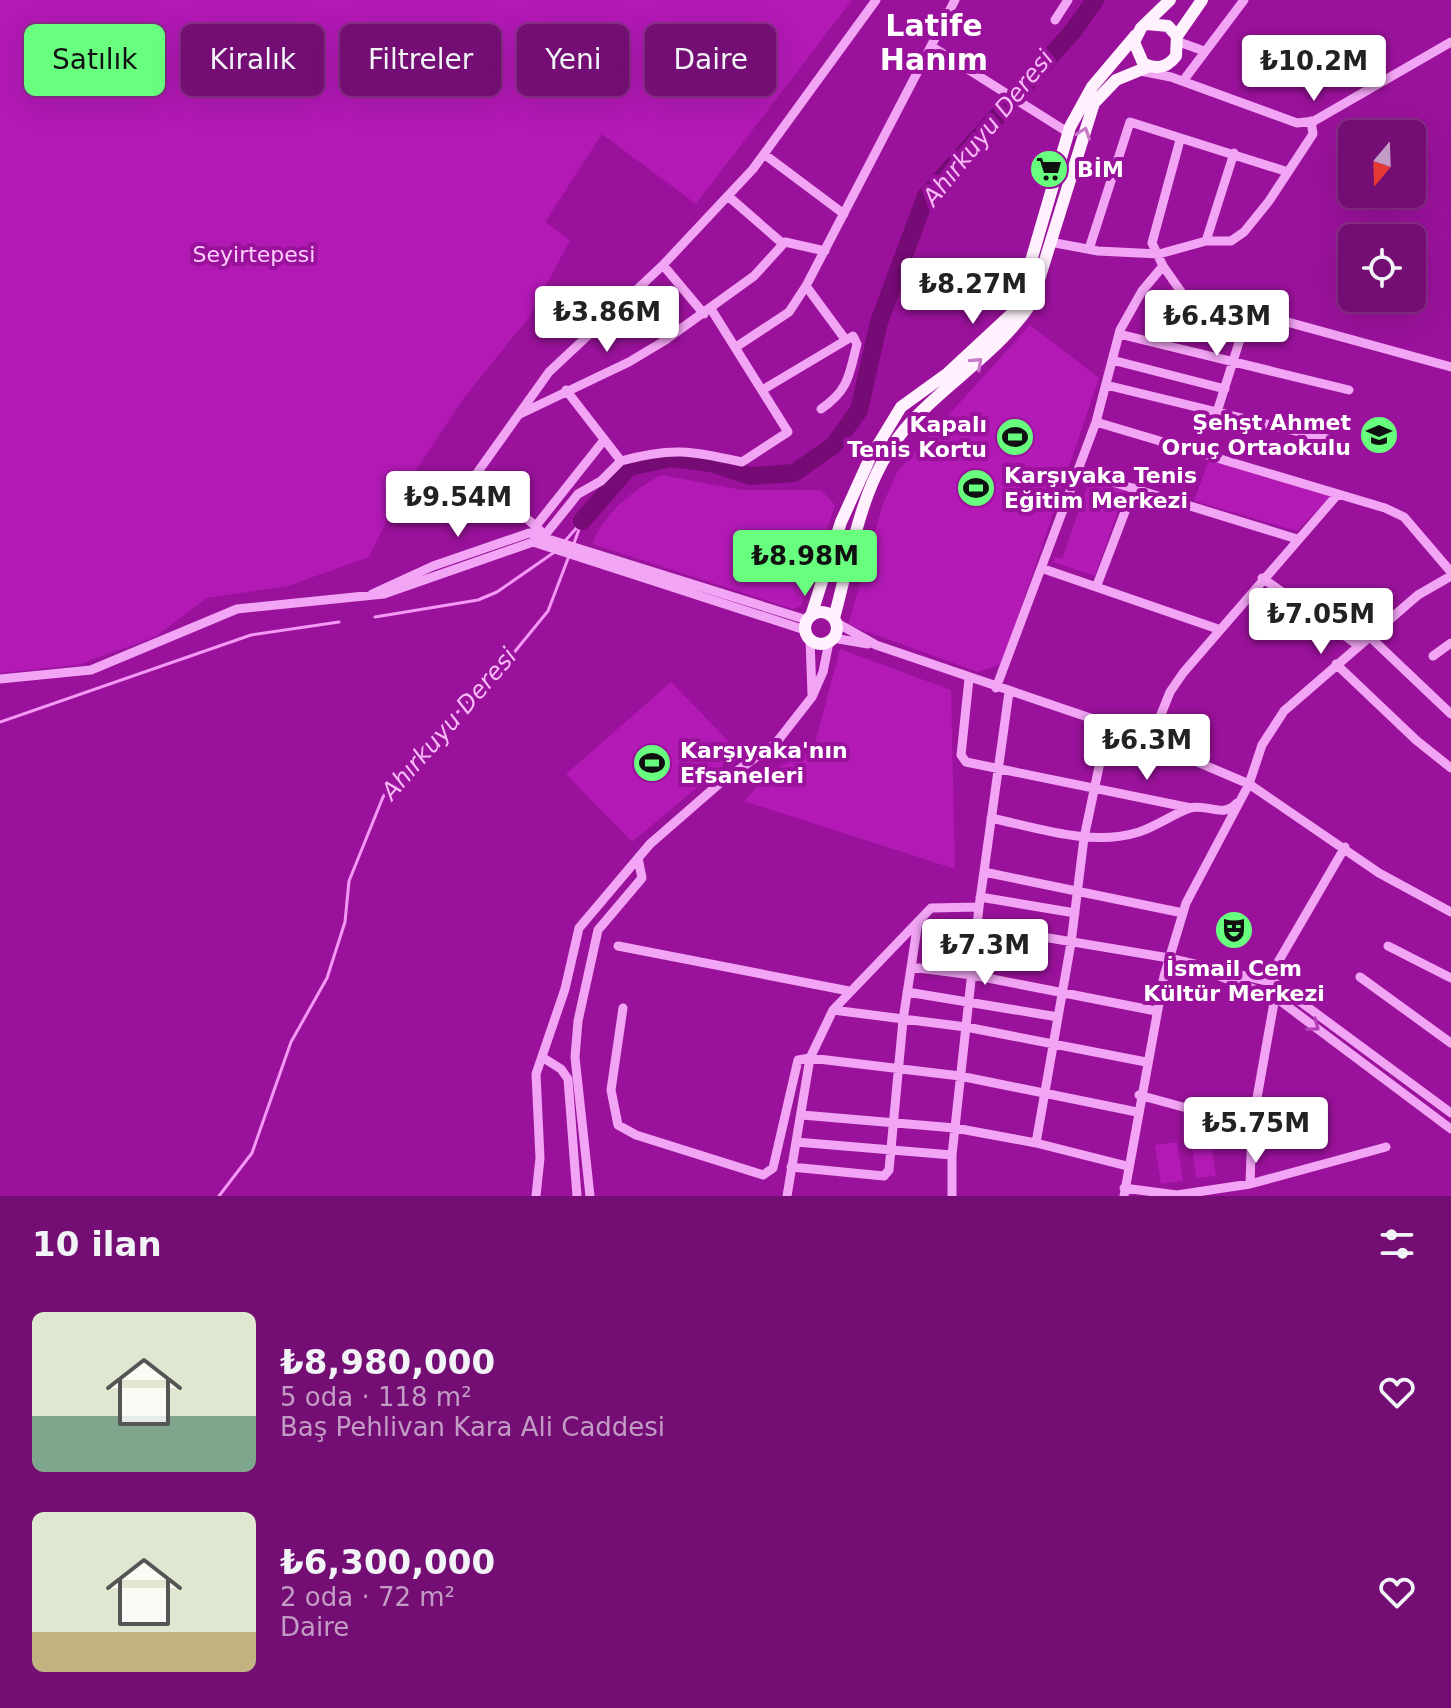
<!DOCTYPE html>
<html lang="tr">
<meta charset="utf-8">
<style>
:root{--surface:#740e74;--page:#791779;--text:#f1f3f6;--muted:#c29cc5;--line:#862e86;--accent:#68ff7e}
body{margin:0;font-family:"DejaVu Sans",sans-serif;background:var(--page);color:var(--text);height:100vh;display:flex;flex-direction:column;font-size:30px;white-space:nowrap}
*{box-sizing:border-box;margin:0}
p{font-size:26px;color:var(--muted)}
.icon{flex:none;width:44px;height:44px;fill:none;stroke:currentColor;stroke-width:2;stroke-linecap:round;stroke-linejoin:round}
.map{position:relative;height:1196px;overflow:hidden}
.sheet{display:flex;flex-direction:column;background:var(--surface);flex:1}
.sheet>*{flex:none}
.top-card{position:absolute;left:24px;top:24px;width:800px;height:72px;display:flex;gap:16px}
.needle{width:52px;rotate:199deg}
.tools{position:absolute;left:1338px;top:120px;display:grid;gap:16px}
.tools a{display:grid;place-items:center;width:88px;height:88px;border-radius:12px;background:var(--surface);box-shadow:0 8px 32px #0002,0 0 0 2px var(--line);font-size:40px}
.price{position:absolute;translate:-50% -68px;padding:0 18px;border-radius:8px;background:#fff;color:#222;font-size:26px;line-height:52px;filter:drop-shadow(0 2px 4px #0008)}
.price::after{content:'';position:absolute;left:50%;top:48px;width:24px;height:18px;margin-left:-12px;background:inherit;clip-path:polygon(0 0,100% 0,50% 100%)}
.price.active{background:var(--accent);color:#111}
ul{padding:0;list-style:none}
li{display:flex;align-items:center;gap:24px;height:200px;padding:0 32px}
li span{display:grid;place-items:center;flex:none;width:224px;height:160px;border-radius:12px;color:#555}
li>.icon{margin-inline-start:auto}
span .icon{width:96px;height:96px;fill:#fffc;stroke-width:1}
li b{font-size:34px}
h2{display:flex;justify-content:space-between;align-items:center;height:96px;padding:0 32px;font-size:34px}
.chip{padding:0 28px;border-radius:12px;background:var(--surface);box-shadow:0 8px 32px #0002,0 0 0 2px var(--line);font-size:28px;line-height:72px}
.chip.active{background:var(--accent);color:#111}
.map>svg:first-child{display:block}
</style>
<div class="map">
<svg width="1451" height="1196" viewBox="0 0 1451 1196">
<rect width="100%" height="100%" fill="#9a129b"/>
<path fill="#b219b5" d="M0,0H852L696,204L602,134L545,222L570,240L530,316L463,399L399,496L369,557L288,586L207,598L155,637L78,665L0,673Z
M1030,325L1099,378L1002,664L978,672L848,625L883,504L897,472Z
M1209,459L1331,496L1297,531L1194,501Z
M661,475L742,490H821L835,505L801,606L793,609L592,544C605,512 632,491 661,475Z
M1082,476L1125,491L1095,576L1053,562L1055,557L1062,559L1087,487L1079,484Z
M840,649L951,690L955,869L744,801L775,768L813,751Z
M671,682L739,752L632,842L566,774Z
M1210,1137L1216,1176L1196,1178L1191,1140Z
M1177,1142L1183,1181L1161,1184L1155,1145Z"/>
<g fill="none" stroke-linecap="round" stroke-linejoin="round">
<path stroke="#f497f7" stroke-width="3" d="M564,542L580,524
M573,546L582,521
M375,617L478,600L497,592L556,551
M0,722L251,635L339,622
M219,1196L252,1153L291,1042L327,978L345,922L349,881L383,797L413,757L503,666L548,611L569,556"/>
<path stroke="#770b76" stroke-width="18" d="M582,521L629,467L672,458L711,463L750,476L794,473L834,445L859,410L879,322L926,196L1073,31L1095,0"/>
<path stroke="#f2a5f4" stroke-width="9" d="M1055,20L1068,0
M1179,42L1204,51
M931,46L1069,133
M1140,71L1171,77L1297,123L1314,121L1451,42
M1183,81L1244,0
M1180,140L1152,243L1163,266L1182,293L1451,367
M764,154L844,214
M728,196L782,243
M1206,241L1234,153
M1050,242L1098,251L1159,254L1206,241H1231L1244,232L1269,201L1313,134L1311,121
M1089,249L1130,122L1288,172
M663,265L704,314
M806,286L845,339
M1119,334L1349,390
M736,347L789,312L806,286L955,0
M1112,360L1225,389
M1106,385L1332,440
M764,389L853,336L857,344C849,375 849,390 821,409
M566,390L621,461L601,481L578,494L545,535L477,473L549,372L663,265L753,169L876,0
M1217,412L1248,314
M520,414L629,362L664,341L754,276L785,242L825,251
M1096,422L1385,508L1404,517L1451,572
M621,461C673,447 690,451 742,462L788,432L711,309
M1077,471L1297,539
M535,527L604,440
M1041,568L1218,629
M1262,578L1358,645
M1097,585L1134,488
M372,594L433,566L529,533L807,620
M837,623L876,645L1108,724L1249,784L1379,873L1451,912
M1369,636L1451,714
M833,638L868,644
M810,639L812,694
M1433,656L1451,643
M1336,664L1416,740L1451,768
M0,679L91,670L237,609L384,594L533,542L805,630
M969,679L961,755L966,762L1191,808
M996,688L1096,422L1120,330L1142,291L1163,266
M1150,742L1170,692L1183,673L1338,494
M991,818C1038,828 1092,847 1139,832C1157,826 1173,814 1190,808C1207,803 1223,819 1237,803
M984,872L1183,913
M980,897L1075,913
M977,926L1169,958L1275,983L1451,1113
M618,946L849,991
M1388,946L1451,978
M911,967L972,975L1156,1011
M1206,971L1275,997L1451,1129
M1360,977L1451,1043
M907,992L1058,1017
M623,1008L611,1090L618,1125L636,1135L763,1175L773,1168L798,1060L810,1058L960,1076L1137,1112
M833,1010L966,1027L1146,1062
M542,1057L561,1069L568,1079L577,1196
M1139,1095L1252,1126
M802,1115L955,1128L1036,1143L1127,1166
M796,1142L952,1155
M1036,1143L1071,943L1084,838L1108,724
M791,1167L884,1176L889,1170L903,1020L918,922
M1250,1184L1252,1126L1275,997L1267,981L1345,847
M1124,1188L1177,1195L1250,1184L1386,1147
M536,1196L540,1158L536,1074L565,989L579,928L650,844L720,783L776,743L812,697L823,672L829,642
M590,1196L575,1057L578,1021L598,930L642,878L638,858
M787,1196L810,1058L833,1010L931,908L979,907
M952,1196V1155L979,907L1009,692
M1124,1196L1164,976L1186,903L1249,784L1262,745L1284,711L1418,595L1451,576"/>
<path stroke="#fff2fe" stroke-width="12" d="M1147,24L1168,26L1177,36L1176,56C1167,68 1156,70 1143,63L1134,42L1141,28L1170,0
M1177,36L1202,0
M805 628a16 16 0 1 1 32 0a16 16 0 1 1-32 0Z
M811,616L841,522L870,458L901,407L948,373L1017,309L1070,127L1092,87L1136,35
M834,618C853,549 861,476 911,422C950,380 1000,351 1032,302L1094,103L1116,80L1150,66"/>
</g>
<defs><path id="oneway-chevron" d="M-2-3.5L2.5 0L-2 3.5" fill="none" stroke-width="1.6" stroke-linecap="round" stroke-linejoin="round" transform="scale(2)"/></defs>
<g stroke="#c777c8">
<use href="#oneway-chevron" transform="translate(1084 133) rotate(-71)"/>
<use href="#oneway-chevron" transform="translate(977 363) rotate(-43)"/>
</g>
<use stroke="#b43eb6" href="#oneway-chevron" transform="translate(1314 1026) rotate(37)"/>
<defs>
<g id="supermarket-disc" transform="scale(2)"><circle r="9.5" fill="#68ff7e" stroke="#9a129b"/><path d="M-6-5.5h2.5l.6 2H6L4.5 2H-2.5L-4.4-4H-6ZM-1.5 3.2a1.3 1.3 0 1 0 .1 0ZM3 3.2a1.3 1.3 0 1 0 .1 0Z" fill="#111"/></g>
<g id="school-disc" transform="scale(2)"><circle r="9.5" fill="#68ff7e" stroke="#9a129b"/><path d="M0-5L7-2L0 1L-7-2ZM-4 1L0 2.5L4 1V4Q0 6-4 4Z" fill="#111"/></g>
<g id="stadium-disc" transform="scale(2)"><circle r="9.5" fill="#68ff7e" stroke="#9a129b"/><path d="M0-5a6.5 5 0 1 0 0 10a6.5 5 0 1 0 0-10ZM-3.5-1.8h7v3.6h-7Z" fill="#111"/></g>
<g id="theatre-disc" transform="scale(2)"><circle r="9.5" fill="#68ff7e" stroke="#9a129b"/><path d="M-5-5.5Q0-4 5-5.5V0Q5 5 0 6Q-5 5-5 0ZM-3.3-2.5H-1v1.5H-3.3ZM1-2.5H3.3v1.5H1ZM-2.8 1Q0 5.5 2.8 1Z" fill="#111"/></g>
</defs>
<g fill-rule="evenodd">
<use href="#supermarket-disc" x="1049" y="169"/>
<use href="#school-disc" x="1379" y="435"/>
<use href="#stadium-disc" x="1015" y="437"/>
<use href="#stadium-disc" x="976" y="488"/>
<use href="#stadium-disc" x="652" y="763"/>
<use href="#theatre-disc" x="1234" y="930"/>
</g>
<g text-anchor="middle" stroke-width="8" stroke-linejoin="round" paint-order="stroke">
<g font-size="22" font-weight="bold" fill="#fff" stroke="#9a129b" text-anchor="start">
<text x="1077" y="177">BİM</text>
<text x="1351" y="430" text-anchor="end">Şehşt Ahmet<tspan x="1351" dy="25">Oruç Ortaokulu</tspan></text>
<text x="987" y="432" text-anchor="end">Kapalı<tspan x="987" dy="25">Tenis Kortu</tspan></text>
<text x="1004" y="483">Karşıyaka Tenis<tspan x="1004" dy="25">Eğitim Merkezi</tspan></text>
<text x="680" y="758">Karşıyaka'nın<tspan x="680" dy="25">Efsaneleri</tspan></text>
<text x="1234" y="976" text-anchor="middle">İsmail Cem<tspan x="1234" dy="25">Kültür Merkezi</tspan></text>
</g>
<g font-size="22" fill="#fdcefe" stroke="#9a129b">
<text x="254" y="262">Seyirtepesi</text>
</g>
<g font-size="24" font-style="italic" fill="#fabafa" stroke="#9a129b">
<text transform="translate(988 128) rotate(-51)" y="8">Ahırkuyu Deresi</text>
<text transform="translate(449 724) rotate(-49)" y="8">Ahırkuyu Deresi</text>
</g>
<g font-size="30" font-weight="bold" fill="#fff" stroke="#9a129b">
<text x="934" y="36">Latife<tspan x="934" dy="34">Hanım</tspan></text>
</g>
</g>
</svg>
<div class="tools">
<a><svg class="needle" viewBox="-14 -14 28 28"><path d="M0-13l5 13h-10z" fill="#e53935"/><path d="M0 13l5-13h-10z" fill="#c29cc5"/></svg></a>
<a><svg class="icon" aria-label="locate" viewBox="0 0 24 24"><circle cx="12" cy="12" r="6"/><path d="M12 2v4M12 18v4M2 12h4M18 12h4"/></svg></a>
</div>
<b class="price" style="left:1314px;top:103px">₺10.2M</b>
<b class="price" style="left:973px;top:326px">₺8.27M</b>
<b class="price" style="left:607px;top:354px">₺3.86M</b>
<b class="price" style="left:1217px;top:358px">₺6.43M</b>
<b class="price" style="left:458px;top:539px">₺9.54M</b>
<b class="price active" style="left:805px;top:598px">₺8.98M</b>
<b class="price" style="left:1321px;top:656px">₺7.05M</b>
<b class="price" style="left:1147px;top:782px">₺6.3M</b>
<b class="price" style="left:985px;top:987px">₺7.3M</b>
<b class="price" style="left:1256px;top:1165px">₺5.75M</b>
<div class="top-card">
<a class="chip active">Satılık</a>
<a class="chip">Kiralık</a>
<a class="chip">Filtreler</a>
<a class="chip">Yeni</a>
<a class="chip">Daire</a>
</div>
</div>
<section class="sheet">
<h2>10 ilan<svg class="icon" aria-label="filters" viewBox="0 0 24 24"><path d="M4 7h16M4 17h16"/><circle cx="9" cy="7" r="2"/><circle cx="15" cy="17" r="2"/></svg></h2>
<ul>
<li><span style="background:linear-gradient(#dfe7d0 65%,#7fa58c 0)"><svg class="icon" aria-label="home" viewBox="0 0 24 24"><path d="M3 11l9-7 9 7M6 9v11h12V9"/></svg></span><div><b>₺8,980,000</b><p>5 oda · 118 m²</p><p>Baş Pehlivan Kara Ali Caddesi</p></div><svg class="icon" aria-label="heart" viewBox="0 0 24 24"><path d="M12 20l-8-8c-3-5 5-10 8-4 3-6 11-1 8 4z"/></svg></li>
<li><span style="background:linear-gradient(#dfe7d0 75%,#c2b280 0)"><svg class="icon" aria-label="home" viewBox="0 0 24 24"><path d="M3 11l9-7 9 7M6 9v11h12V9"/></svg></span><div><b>₺6,300,000</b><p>2 oda · 72 m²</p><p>Daire</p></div><svg class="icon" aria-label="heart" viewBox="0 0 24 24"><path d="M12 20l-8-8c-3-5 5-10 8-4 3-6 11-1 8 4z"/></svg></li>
</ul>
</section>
